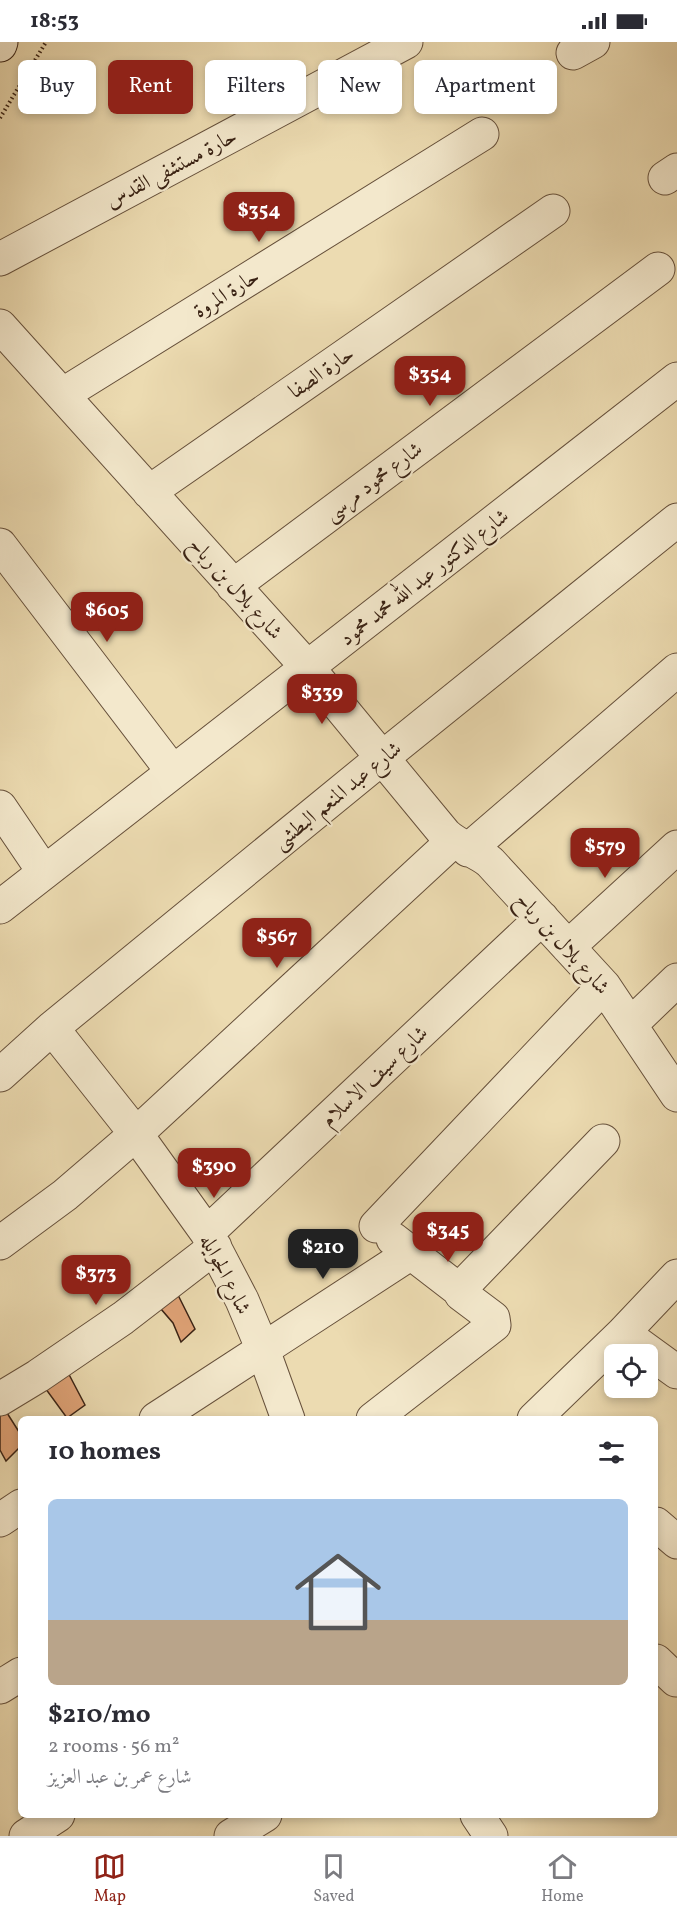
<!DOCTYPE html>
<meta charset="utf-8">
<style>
:root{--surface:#fff;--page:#f2f2f3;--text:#2b2b33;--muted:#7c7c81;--line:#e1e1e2;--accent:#8f2418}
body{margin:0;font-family:Vollkorn,Amiri,serif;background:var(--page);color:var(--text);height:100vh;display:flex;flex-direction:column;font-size:22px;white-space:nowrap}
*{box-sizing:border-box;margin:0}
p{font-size:20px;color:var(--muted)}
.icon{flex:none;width:33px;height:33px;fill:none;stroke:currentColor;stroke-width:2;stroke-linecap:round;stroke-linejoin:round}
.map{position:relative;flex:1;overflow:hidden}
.drawer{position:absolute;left:18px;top:1374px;width:640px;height:402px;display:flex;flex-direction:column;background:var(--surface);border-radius:9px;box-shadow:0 3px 9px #0003}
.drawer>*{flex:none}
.guide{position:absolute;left:18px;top:18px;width:642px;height:54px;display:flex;gap:12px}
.tools{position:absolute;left:604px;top:1302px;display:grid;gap:12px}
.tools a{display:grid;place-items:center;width:54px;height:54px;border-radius:9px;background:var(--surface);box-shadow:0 3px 9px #0003;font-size:30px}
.price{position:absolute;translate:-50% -51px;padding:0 14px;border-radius:12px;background:var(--accent);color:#fff;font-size:20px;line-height:39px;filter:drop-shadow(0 2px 3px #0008)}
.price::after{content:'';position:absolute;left:50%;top:36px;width:18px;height:14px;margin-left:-9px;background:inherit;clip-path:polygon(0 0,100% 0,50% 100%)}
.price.selected{background:#222;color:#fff}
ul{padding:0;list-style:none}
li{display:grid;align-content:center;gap:12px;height:318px;padding:0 30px}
li span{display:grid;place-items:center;height:186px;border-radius:9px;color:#555}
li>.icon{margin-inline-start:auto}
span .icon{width:108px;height:108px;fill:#fffc;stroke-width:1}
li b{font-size:26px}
h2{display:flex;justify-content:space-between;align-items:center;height:72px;padding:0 30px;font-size:26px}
.chip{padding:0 21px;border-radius:9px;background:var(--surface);box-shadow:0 3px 9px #0003;font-size:21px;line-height:54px}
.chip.selected{background:var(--accent);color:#fff}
.status{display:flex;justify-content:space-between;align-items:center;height:42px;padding:0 30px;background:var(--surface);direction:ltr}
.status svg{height:16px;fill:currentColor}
.tab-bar{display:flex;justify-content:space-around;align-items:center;height:84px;border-top:2px solid var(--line);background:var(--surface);font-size:16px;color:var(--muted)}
.tab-bar a{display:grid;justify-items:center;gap:3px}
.tab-bar .selected{color:var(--accent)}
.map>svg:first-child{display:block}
</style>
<div class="status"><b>18:53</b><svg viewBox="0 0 49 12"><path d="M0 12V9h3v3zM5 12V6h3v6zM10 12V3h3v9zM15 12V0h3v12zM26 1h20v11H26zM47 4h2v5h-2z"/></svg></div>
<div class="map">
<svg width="677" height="1794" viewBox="0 0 677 1794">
<rect width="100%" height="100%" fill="#ecdbb1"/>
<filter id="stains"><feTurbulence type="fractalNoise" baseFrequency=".00333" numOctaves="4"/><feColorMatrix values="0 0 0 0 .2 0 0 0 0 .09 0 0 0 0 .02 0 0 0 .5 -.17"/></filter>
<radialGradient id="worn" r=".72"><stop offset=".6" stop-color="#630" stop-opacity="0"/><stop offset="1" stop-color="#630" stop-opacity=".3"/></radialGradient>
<path fill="#e0a377" stroke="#392214" stroke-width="1.5" d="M171,1239L195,1287L181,1300L173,1281L161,1267Z
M64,1323L85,1363L67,1376L40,1339Z
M2,1363L21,1393V1404L6,1419L0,1408V1364Z"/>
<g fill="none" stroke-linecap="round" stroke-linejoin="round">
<g stroke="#66503b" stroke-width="35">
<path id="minor" d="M573,11L593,0
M665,136L677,128
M0,217L406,0
M0,284L308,626L445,792C458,805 476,808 490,820L604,944L677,1053
M62,353L482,92
M149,450L553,169
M0,503L173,730
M233,544L658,227
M0,765L44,830
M468,808L677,628
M0,865L677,337
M568,905L677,805
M630,983L677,938
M52,986L136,1092L207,1191L242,1258L263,1308L288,1377
M0,1033L52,986L382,716L677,478
M376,1184L604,944
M207,1191L542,876
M393,1197L459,1248
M0,1201L65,1153L136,1092L453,799
M623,1291L677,1330
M0,1357L38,1334L123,1276L215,1205
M156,1377L411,1211
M373,1377L494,1283L493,1276L461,1252L459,1248L603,1099
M534,1377L623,1291L677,1234
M0,1478L21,1464
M656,1482L677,1500
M656,1619L676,1638
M0,1645L21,1632
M477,1773L491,1794
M26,1794L58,1773
M231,1794L265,1773"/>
</g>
<g stroke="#392214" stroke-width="35">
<path id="secondary" d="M0,3L1,0"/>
</g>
<path stroke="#392214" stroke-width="4" stroke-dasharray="1.5 3" stroke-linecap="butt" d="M0,76L46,0"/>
<use href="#minor" stroke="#f3e8cc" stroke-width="33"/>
<use href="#secondary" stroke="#f3e8cc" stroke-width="33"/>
</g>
<g text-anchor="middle" stroke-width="4.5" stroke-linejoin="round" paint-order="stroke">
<g font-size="21" fill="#392214" stroke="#f3e8cc">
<text transform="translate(171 126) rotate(-28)" y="7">حارة مستشفى القدس</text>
<text transform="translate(226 251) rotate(-32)" y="7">حارة المروة</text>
<text transform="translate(321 330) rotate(-35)" y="7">حارة الصفا</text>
<text transform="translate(373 439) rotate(-37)" y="7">شارع محمود مرسى</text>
<text transform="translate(424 535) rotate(-38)" y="7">شارع الدكتور عبد الله محمد محمود</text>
<text transform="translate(236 546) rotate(48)" y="7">شارع بلال بن رباح</text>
<text transform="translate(337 753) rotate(-39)" y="7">شارع عبد المنعم البطشى</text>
<text transform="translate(563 901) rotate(48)" y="7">شارع بلال بن رباح</text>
<text transform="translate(374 1034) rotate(-43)" y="7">شارع سيف الاسلام</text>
<text transform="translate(226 1232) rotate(63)" y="7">شارع الجوايله</text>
</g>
</g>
<rect width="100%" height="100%" filter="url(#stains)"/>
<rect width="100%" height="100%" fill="url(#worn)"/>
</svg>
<div class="tools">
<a><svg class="icon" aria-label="locate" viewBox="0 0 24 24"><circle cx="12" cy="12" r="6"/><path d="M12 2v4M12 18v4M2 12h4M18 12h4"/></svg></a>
</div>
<b class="price" style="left:259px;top:201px">$354</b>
<b class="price" style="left:430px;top:365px">$354</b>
<b class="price" style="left:107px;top:601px">$605</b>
<b class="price" style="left:322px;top:683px">$339</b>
<b class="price" style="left:605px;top:837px">$579</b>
<b class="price" style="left:277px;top:927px">$567</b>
<b class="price" style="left:214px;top:1157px">$390</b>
<b class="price" style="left:448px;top:1221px">$345</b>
<b class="price selected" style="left:323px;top:1238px">$210</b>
<b class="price" style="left:96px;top:1264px">$373</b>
<div class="guide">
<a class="chip">Buy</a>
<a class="chip selected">Rent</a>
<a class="chip">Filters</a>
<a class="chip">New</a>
<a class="chip">Apartment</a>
</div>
<section class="drawer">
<h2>10 homes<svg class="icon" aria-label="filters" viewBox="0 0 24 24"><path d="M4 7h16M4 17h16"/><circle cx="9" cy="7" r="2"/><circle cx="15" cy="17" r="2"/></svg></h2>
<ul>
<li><span style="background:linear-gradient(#a9c7e8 65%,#b9a48a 0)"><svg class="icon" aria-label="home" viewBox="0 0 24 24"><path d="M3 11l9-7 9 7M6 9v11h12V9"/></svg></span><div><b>$210/mo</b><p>2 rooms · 56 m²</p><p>شارع عمر بن عبد العزيز</p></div></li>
</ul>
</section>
</div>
<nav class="tab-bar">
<a class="selected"><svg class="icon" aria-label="map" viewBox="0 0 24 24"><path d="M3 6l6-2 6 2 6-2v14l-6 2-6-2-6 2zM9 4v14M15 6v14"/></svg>Map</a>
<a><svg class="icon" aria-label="saved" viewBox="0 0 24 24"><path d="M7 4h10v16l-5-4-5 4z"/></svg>Saved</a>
<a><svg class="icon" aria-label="home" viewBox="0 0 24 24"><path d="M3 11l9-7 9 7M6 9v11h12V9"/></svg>Home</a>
</nav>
